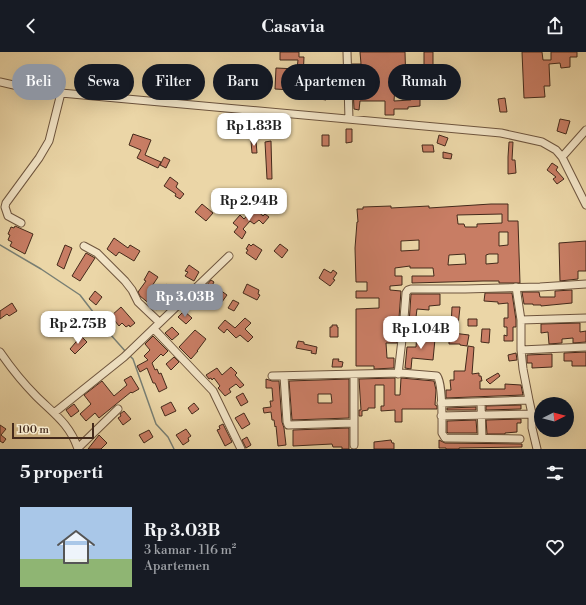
<!DOCTYPE html>
<html lang="id">
<meta charset="utf-8">
<style>
:root{--surface:#171b24;--page:#242831;--text:#f1f3f6;--muted:#9ea1a6;--accent:#8c9099}
body{margin:0;font-family:"Libre Bodoni",serif;background:var(--page);color:var(--text);height:100vh;display:flex;flex-direction:column;font-size:15px;white-space:nowrap}
*{box-sizing:border-box;margin:0}
p{font-size:13px;color:var(--muted)}
.icon{flex:none;width:22px;height:22px;fill:none;stroke:currentColor;stroke-width:2;stroke-linecap:round;stroke-linejoin:round}
.map{position:relative;height:397px;overflow:hidden}
.sheet{display:flex;flex-direction:column;background:var(--surface);flex:1}
.sheet>*{flex:none}
.top-card{position:absolute;left:12px;top:12px;width:562px;height:36px;display:flex;gap:8px}
.needle{width:26px;rotate:84deg}
.tools{position:absolute;left:534px;top:345px;display:grid;gap:8px}
.tools a{display:grid;place-items:center;width:40px;height:40px;border-radius:50%;background:var(--surface);box-shadow:0 4px 16px #0002;font-size:20px}
.scale{position:absolute;left:12px;bottom:10px;width:82px;box-sizing:border-box;padding-left:4px;border:2px solid #442a1b;border-top:0;font-size:11px;line-height:14px;white-space:nowrap;color:#442a1b;-webkit-text-stroke:3px #f2e4c6;paint-order:stroke}
.price{position:absolute;translate:-50% -34px;padding:0 9px;border-radius:8px;background:#fff;color:#222;font-size:13px;line-height:26px;filter:drop-shadow(0 1px 2px #0008)}
.price::after{content:'';position:absolute;left:50%;top:24px;width:12px;height:9px;margin-left:-6px;background:inherit;clip-path:polygon(0 0,100% 0,50% 100%)}
.price.current{background:var(--accent);color:#fff}
ul{padding:0;list-style:none}
li{display:flex;align-items:center;gap:12px;height:100px;padding:0 20px}
li span{display:grid;place-items:center;flex:none;width:112px;height:80px;border-radius:0px;color:#555}
li>.icon{margin-inline-start:auto}
span .icon{width:48px;height:48px;fill:#fffc;stroke-width:1}
li b{font-size:17px}
h2{display:flex;justify-content:space-between;align-items:center;height:48px;padding:0 20px;font-size:17px}
.tag{padding:0 14px;border-radius:18px;background:var(--surface);box-shadow:0 4px 16px #0002;font-size:14px;line-height:36px}
.tag.current{background:var(--accent);color:#fff}
header{display:flex;justify-content:space-between;align-items:center;height:52px;padding:0 20px;background:var(--surface);font-size:18px;font-weight:600}
.map>svg:first-child{display:block}
</style>
<header><svg class="icon" aria-label="back" viewBox="0 0 24 24"><path d="M15 5l-7 7 7 7"/></svg>Casavia<svg class="icon" aria-label="share" viewBox="0 0 24 24"><path d="M12 15V3M7 8l5-5 5 5M5 13v7h14v-7"/></svg></header>
<div class="map">
<svg width="586" height="397" viewBox="0 0 586 397">
<rect width="100%" height="100%" fill="#ebd6a7"/>
<filter id="stains"><feTurbulence type="fractalNoise" baseFrequency=".005" numOctaves="4"/><feColorMatrix values="0 0 0 0 .2 0 0 0 0 .09 0 0 0 0 .02 0 0 0 .5 -.17"/></filter>
<radialGradient id="worn" r=".72"><stop offset=".6" stop-color="#630" stop-opacity="0"/><stop offset="1" stop-color="#630" stop-opacity=".3"/></radialGradient>
<g fill="none" stroke-linecap="round" stroke-linejoin="round">
<path stroke="#787f74" stroke-width="1.5" d="M0,193L41,217L80,243L110,282L126,300
M130,304L133,307L139,324L156,372L168,385L174,397"/>
</g>
<path fill="#c87d64" stroke="#442a1b" fill-rule="evenodd" d="M280,0H299V5H304L303,26L292,25V38L275,37L276,16L297,17L298,8H280Z
M360,0H405L406,34L395,35L394,49L411,48V39H420V54L408,55V57H394V63H385V49H360L359,58L354,57L352,12H361Z
M424,0H433V35H424Z
M522,0H542L543,8H551V0H577V5H570V15L561,16L560,11L549,12L550,34H544L545,45L524,46Z
M332,25L343,26V44L327,43L326,48L308,45L310,26L332,29Z
M505,46L507,60H500L498,47Z
M560,67L570,69L566,82L557,79Z
M346,77H352V90L346,91Z
M133,82L151,88L145,103L161,110L158,116L137,106L141,98L129,93Z
M322,83H329V94H322Z
M439,83L448,86L445,94L437,91Z
M251,89H256L257,101H252Z
M271,89L272,127H267L265,90Z
M509,90H513L512,108H515L516,121L508,122V105Z
M422,93H433L434,100H423Z
M443,100L452,102L451,107L443,106Z
M164,105L170,108L166,116L160,113Z
M552,111L558,115L556,118L564,127L557,132L553,127L556,125L547,118Z
M170,125L178,131L176,135L184,142L180,147L175,144L176,142L164,134Z
M202,152L213,161L206,169L195,160Z
M491,152H508V169H518L520,231H499V229H483L412,231V224H434L433,216H410V214L395,216V224H402V233L390,234V238L401,239L398,279L397,291H386L387,306H394V316L374,317V314H356V257L379,256V246H356V239H367V230H356L355,196L357,170H358L357,157H363V155L391,154V156L429,154V156ZM502,162V171L477,172V175H465L464,172H458L457,163ZM499,180H508V193L499,194ZM419,188V198L401,199V189ZM465,202L466,212L448,213L449,203ZM489,202H498V211L486,212V203Z
M254,156L263,164L265,162L269,165L263,172L259,168L254,172L250,169L243,177L246,180L242,187L234,180L238,175L233,171L240,163L244,167Z
M15,174L33,182L25,202L10,194L12,190L8,188L10,183L8,182L11,175L14,176Z
M114,186L128,196L130,193L140,199L134,209L119,200L116,204L107,197Z
M586,189V219H578V227L560,229L559,191Z
M249,192L251,194L253,192L262,198L256,208L246,201L248,198L246,197Z
M280,192L288,198L282,206L274,199Z
M65,193L72,196L64,217L57,213Z
M86,201L95,206L80,229L72,224Z
M189,213L199,220L194,229L185,224L188,220L185,219Z
M324,217L331,221L333,218L337,221L333,227L335,228L330,234L319,226Z
M149,219L158,225L150,237L156,243L166,232L174,239L171,242L172,243L169,247L168,246L157,258L140,244L138,240L146,229L144,228Z
M211,228L214,230L209,239L215,244L220,238L227,243L219,254L213,249L205,257L195,247Z
M247,232L259,238L258,242L260,243L257,248L243,241Z
M572,238V251L541,254V253H533V252H524L522,240H539L540,245H555V239Z
M95,239L102,245L96,253L89,247Z
M485,241H512L516,268V275H513V289H504V283L507,284V275H504V266H508V251L498,252V250L484,249Z
M411,242H440V253L429,254V258L417,257L415,273L409,272Z
M233,248L239,251L234,259L228,256Z
M12,251L17,259L9,264L7,262L0,267V259Z
M121,255L135,271L130,275L129,273L126,275L122,271L119,274L111,264Z
M452,255H460L458,274L451,275Z
M184,259L192,266L186,272L178,265Z
M245,266L251,271L245,277L253,285L248,290L240,283L236,286L227,277L224,281L218,276L225,268L235,276Z
M468,267H477V274H468Z
M580,271V280L586,279V290L573,291V286L562,287V291L549,292L548,280L541,281V272Z
M332,273H337V275H338V285H330V275H332Z
M172,275L179,282L172,288L165,281Z
M482,277H490L489,291L481,290Z
M195,278L206,287L197,299H198L191,307L179,295Z
M445,280L469,283L467,294L460,293V292H449V285L445,284Z
M417,282H424V285L435,287L433,308L412,306L411,317L405,316L407,295H416Z
M81,284L87,290L75,302L70,297Z
M153,284L168,299L163,304L161,302L152,311L155,318L157,317L159,322L161,321L167,336L159,340L155,331H153L147,316L140,320L137,314L148,308L144,304L150,298L145,292Z
M298,289L304,290V292L317,295L316,302L311,301L312,299L296,296Z
M468,294L474,295L472,322L479,321V324H481L482,329H480V337H505V332L521,333L523,343L446,346V338H451L450,328H454V319H465Z
M586,300V314H572V309H564V301Z
M516,301L517,308L509,309L508,303Z
M552,302V315L532,316V311H527V303Z
M174,305L179,310L171,318L166,312Z
M333,307H339L338,309L343,310L342,315H332Z
M231,315L237,321L235,323L244,333L240,336L236,332L229,337L231,340L225,344L218,336L220,334L214,326L212,328L211,326L209,327L206,323L217,316L222,323Z
M498,321L500,324L490,332L486,328Z
M131,324L139,337L132,341L131,340L99,366L95,361L86,369L80,362L91,352L84,343L102,329L114,344L127,333L124,328Z
M395,326V343H400L401,326L434,329L436,338L435,353L437,354V357H402V370H395V358L381,359V354H384V333H375V356H368V358L362,359V364H359V358H361L359,327Z
M266,327L272,329H279L282,370L284,376L286,393L278,394L276,374L275,375L274,368H272L271,360L264,361L263,356L271,355L270,349H273L272,336H266Z
M349,327V366L292,368L289,329ZM318,342H331L332,351H318Z
M243,341L248,350L241,354L236,345Z
M171,350L176,359L165,364L161,355Z
M194,351L199,357L192,362L188,356Z
M74,352L79,359L71,365L66,358Z
M521,353V357L486,358V354Z
M476,355V358H447V356Z
M124,359L131,367L123,373L118,366L121,364L120,362Z
M244,361L250,372L242,377L235,366Z
M521,367V371H517V380L505,381V382H487L486,368Z
M476,368L477,381H448L447,380V369Z
M223,372L232,390L225,394L217,378L220,377L219,374Z
M0,373L6,377L1,383L6,387L3,391L0,389Z
M349,376V397H342V395H333L332,392L293,394V378Z
M186,377L191,384L188,386L189,389L183,393L176,383Z
M149,378L153,385L144,391L139,383Z
M99,383L107,391L101,397H88Z
M247,385L251,393L246,396L242,388Z
M391,388L392,391H394V397H374V390Z
M439,388L445,391L522,392V395L459,396V397H446V396H439Z"/>
<g fill="none" stroke-linecap="round" stroke-linejoin="round">
<g stroke="#6e553e" stroke-width="9">
<path id="minor" d="M347,0L349,67
M0,30L31,37L61,41L501,81L542,90L556,98L562,105L586,153
M562,105L586,78
M21,171L8,164L5,155L6,151L39,106L49,89L61,41
M84,194L97,201L125,229L132,238L138,250L159,270
M516,235L521,268V298L523,317L529,348
M521,268L586,266
M154,277L213,339L241,397
M521,298L586,295
M0,300C11,316 23,331 36,344C53,361 70,372 78,397
M398,322L403,279L406,241L408,238L411,237H465L540,235L586,232
M354,323V393
M272,324L401,321L437,324C443,332 442,369 442,381L445,386L520,387
M284,324L287,370L288,373L354,371
M441,351L529,348L532,362V376L537,397
M481,351L482,386
M54,361L124,305L229,204
M441,364L532,362
M78,396L118,357"/>
</g>
<use href="#minor" stroke="#f2e4c6" stroke-width="7"/>
</g>
<rect width="100%" height="100%" filter="url(#stains)"/>
<rect width="100%" height="100%" fill="url(#worn)"/>
</svg>
<div class="tools">
<a><svg class="needle" viewBox="-14 -14 28 28"><path d="M0-13l5 13h-10z" fill="#e53935"/><path d="M0 13l5-13h-10z" fill="#9ea1a6"/></svg></a>
</div>
<div class="scale">100 m</div>
<b class="price" style="left:254px;top:95px">Rp 1.83B</b>
<b class="price" style="left:249px;top:170px">Rp 2.94B</b>
<b class="price current" style="left:185px;top:266px">Rp 3.03B</b>
<b class="price" style="left:78px;top:293px">Rp 2.75B</b>
<b class="price" style="left:421px;top:298px">Rp 1.04B</b>
<div class="top-card">
<a class="tag current">Beli</a>
<a class="tag">Sewa</a>
<a class="tag">Filter</a>
<a class="tag">Baru</a>
<a class="tag">Apartemen</a>
<a class="tag">Rumah</a>
</div>
</div>
<section class="sheet">
<h2>5 properti<svg class="icon" aria-label="filters" viewBox="0 0 24 24"><path d="M4 7h16M4 17h16"/><circle cx="9" cy="7" r="2"/><circle cx="15" cy="17" r="2"/></svg></h2>
<ul>
<li><span style="background:linear-gradient(#a9c7e8 65%,#8fb573 0)"><svg class="icon" aria-label="home" viewBox="0 0 24 24"><path d="M3 11l9-7 9 7M6 9v11h12V9"/></svg></span><div><b>Rp 3.03B</b><p>3 kamar · 116 m²</p><p>Apartemen</p></div><svg class="icon" aria-label="heart" viewBox="0 0 24 24"><path d="M12 20l-8-8c-3-5 5-10 8-4 3-6 11-1 8 4z"/></svg></li>
</ul>
</section>
